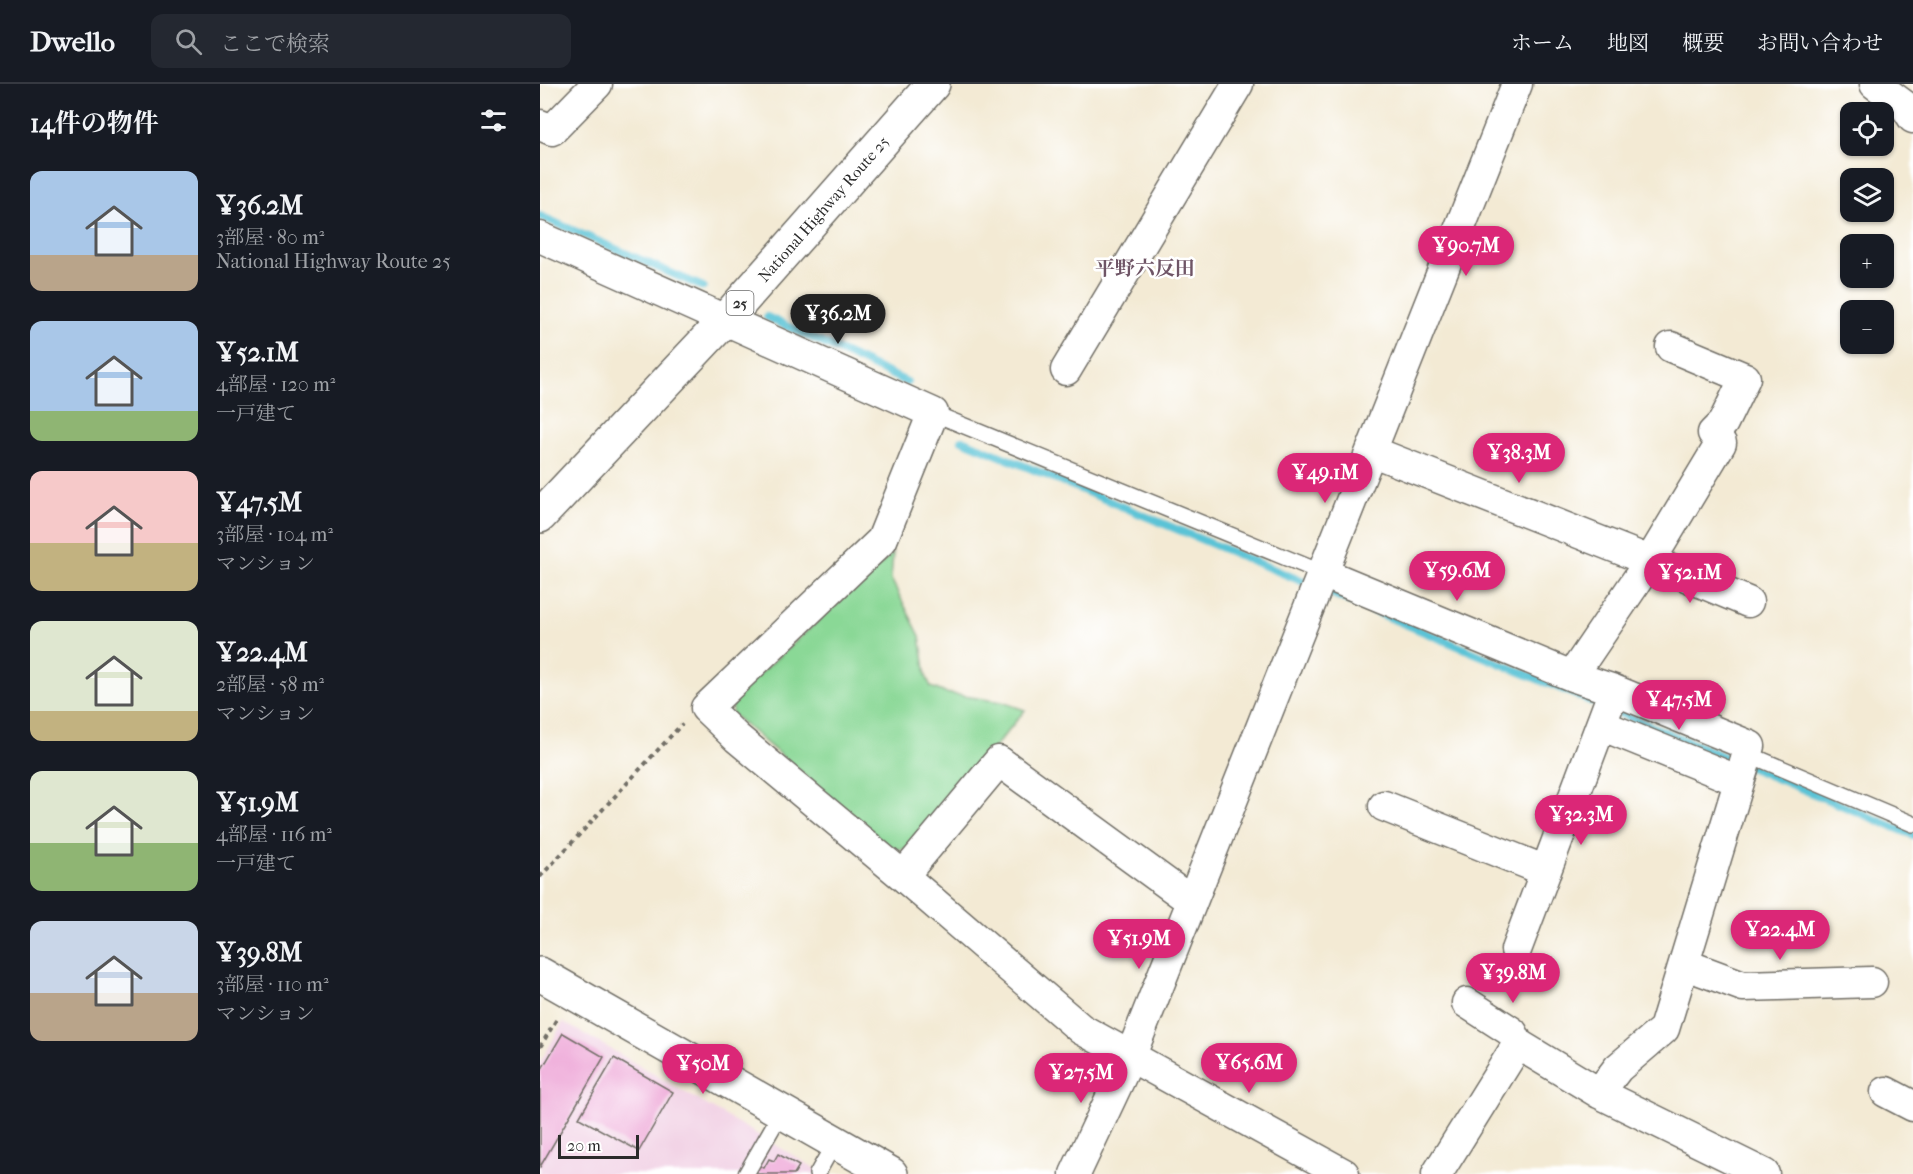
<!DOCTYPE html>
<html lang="ja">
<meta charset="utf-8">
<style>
:root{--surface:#171b24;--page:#242831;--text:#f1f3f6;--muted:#9ea1a6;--line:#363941;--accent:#db2777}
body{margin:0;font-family:"IM FELL French Canon","Noto Serif JP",serif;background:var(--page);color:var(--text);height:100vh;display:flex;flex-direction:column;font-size:22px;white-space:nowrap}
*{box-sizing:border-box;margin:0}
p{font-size:20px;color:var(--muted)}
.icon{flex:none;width:33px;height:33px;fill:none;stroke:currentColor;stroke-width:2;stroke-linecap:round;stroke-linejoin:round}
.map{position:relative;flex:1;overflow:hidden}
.details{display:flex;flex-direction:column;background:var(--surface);width:540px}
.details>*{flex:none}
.tools{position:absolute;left:1300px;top:18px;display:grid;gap:12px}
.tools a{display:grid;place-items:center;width:54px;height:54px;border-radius:12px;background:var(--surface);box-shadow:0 2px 4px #0004;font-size:30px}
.scale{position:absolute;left:18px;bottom:15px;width:81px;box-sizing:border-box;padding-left:6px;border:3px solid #2b2b2b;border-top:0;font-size:16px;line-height:21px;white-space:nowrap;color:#2b2b2b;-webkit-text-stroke:4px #fff;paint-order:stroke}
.price{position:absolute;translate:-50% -51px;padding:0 14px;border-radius:21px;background:var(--accent);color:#fff;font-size:20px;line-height:39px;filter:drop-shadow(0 2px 3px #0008)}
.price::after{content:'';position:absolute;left:50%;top:36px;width:18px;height:14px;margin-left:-9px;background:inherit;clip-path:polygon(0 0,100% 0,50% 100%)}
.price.selected{background:#222;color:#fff}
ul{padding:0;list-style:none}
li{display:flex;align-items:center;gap:18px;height:150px;padding:0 30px}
li span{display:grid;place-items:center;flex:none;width:168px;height:120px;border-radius:12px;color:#555}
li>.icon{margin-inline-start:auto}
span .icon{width:72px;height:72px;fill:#fffc;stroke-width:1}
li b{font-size:26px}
h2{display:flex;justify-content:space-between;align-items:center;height:72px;padding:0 30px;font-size:26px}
header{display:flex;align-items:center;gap:36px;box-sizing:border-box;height:84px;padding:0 30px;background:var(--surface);border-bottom:2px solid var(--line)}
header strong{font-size:28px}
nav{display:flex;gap:33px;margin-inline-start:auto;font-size:21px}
.search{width:420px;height:54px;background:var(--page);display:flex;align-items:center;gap:15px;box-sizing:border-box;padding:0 21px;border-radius:12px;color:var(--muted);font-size:22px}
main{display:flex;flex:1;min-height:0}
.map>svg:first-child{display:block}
</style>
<header>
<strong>Dwello</strong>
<div class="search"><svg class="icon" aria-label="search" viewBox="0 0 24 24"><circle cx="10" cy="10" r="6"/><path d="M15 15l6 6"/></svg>ここで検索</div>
<nav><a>ホーム</a><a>地図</a><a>概要</a><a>お問い合わせ</a></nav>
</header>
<main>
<section class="details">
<h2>14件の物件<svg class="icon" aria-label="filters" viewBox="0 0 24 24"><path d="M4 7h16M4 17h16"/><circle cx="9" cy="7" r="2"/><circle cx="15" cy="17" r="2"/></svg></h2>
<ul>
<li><span style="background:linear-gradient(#a9c7e8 70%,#b9a48a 0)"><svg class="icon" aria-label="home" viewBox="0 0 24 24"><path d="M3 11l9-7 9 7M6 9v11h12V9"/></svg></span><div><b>¥36.2M</b><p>3部屋 · 80 m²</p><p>National Highway Route 25</p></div></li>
<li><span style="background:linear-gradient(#a9c7e8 75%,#8fb573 0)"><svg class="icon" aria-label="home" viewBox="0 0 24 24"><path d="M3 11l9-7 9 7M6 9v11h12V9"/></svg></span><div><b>¥52.1M</b><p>4部屋 · 120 m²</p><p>一戸建て</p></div></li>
<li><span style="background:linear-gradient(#f6c9c9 60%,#c2b280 0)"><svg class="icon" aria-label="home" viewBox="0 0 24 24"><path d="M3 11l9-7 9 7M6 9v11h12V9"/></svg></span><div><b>¥47.5M</b><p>3部屋 · 104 m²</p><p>マンション</p></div></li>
<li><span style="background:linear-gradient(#dfe7d0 75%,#c2b280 0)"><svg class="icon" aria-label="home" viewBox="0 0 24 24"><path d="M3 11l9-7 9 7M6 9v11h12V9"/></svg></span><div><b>¥22.4M</b><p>2部屋 · 58 m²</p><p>マンション</p></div></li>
<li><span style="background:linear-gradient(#dfe7d0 60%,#8fb573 0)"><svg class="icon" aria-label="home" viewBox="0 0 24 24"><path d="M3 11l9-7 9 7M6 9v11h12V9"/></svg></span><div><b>¥51.9M</b><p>4部屋 · 116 m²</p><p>一戸建て</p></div></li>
<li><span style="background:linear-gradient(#c9d6e8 60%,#b9a48a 0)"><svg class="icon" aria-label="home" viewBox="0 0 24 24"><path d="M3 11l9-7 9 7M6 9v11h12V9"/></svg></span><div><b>¥39.8M</b><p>3部屋 · 110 m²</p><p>マンション</p></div></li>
</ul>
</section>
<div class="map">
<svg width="1373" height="1090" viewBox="0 0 1373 1090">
<rect width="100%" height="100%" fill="#fff"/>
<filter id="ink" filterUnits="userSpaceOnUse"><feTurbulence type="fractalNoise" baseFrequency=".0167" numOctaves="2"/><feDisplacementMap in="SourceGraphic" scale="12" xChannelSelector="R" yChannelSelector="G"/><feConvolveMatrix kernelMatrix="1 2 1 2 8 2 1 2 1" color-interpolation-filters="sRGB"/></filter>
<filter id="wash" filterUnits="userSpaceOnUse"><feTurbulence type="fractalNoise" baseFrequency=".008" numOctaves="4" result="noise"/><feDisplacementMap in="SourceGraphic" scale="24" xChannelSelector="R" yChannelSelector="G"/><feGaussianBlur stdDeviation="1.35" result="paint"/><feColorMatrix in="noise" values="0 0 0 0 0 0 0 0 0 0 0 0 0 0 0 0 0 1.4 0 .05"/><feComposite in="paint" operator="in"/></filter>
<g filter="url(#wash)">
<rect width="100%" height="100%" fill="#f3ead4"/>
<path fill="#f1d0e4" d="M23,938L74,967L285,1090H0V979Z"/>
<path fill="#8ad896" stroke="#5a8260" stroke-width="1.5" d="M353,469L351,495L380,552L386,592L391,603L405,609L462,618L485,626L372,764L353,766L192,630L193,614Z"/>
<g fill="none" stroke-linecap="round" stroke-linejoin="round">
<path stroke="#5ac3d6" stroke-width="8" d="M0,132L163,203
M227,233L367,298
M422,356L1373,751"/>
</g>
<g id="blocks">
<path fill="#eda3d5" d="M23,949L64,973L0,1083V988Z
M74,974L133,1008L99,1067L39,1034Z
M238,1070L259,1082L254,1090H212L218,1081L224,1084L229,1075L234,1077Z"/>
</g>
</g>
<g filter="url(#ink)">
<use href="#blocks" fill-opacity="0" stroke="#716e66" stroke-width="1.5"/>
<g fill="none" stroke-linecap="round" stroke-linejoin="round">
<g stroke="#716e66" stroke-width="18">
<path id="service" d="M393,329L783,489
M1208,670L1373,740
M206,1090L242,1027
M277,1090L295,1058"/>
</g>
<g stroke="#716e66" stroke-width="33">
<path id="minor" d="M1335,0L1365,22L1373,34
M0,41L12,46L57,0
M0,153L393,329L342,456L166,624L197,654L363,792L541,945L804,1090
M526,286L698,0
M831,367L1110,477L1208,518
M783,489L1032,592
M1061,641L1199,697
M844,722L1006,787
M363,792L459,677L651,817
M976,866L1074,606
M1144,880L1203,902L1332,898
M927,919L972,948L978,960
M1346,1008L1373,1022
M1059,1009L1078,984L1124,945L1210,662L1074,606L1032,592L1110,477L1181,359L1173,349L1183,339L1205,294L1131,263
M535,1090L591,971L977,0
M897,1090L978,960L1059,1009L1224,1090"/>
</g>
<g stroke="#716e66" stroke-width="36">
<path id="tertiary" d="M0,890L351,1090"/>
</g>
<g stroke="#716e66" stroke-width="36">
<g id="trunk">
<path id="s1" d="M0,432L184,237L393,0"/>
</g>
</g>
<path stroke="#716e66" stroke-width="4" stroke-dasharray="4.5 4.5" stroke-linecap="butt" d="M0,793L142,640
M0,963L18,933"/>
<use href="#service" stroke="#fff" stroke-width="15"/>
<use href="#minor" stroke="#fff" stroke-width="30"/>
<use href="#tertiary" stroke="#fff" stroke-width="33"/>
<use href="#trunk" stroke="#fff" stroke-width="33"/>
</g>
</g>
<g text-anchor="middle" stroke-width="5" stroke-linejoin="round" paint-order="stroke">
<rect fill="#fff" stroke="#6b6b6b" stroke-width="1.5" x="186.5" y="207" width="27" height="24" rx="4.5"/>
<g font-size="15" font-weight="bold" fill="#2b2b2b">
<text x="200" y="224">25</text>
</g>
<g font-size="16" fill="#2b2b2b" stroke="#fff">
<text dy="6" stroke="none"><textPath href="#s1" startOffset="418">National Highway Route 25</textPath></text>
</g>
<g font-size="20" font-weight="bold" fill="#6f5566" stroke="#fff">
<text x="605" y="191">平野六反田</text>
</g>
</g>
</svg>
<div class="tools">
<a><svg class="icon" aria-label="locate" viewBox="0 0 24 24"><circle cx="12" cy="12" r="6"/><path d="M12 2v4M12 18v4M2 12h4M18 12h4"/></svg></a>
<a><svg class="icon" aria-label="layers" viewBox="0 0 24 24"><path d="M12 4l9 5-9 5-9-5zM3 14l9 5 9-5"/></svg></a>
<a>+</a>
<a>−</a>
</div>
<div class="scale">20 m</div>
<b class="price" style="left:926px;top:193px">¥90.7M</b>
<b class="price selected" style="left:298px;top:261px">¥36.2M</b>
<b class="price" style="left:979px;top:400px">¥38.3M</b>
<b class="price" style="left:785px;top:420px">¥49.1M</b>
<b class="price" style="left:917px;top:518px">¥59.6M</b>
<b class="price" style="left:1150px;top:520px">¥52.1M</b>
<b class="price" style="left:1139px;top:647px">¥47.5M</b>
<b class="price" style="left:1041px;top:762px">¥32.3M</b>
<b class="price" style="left:1240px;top:877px">¥22.4M</b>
<b class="price" style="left:599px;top:886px">¥51.9M</b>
<b class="price" style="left:973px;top:920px">¥39.8M</b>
<b class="price" style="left:709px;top:1010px">¥65.6M</b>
<b class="price" style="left:163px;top:1011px">¥50M</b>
<b class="price" style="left:541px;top:1020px">¥27.5M</b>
</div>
</main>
